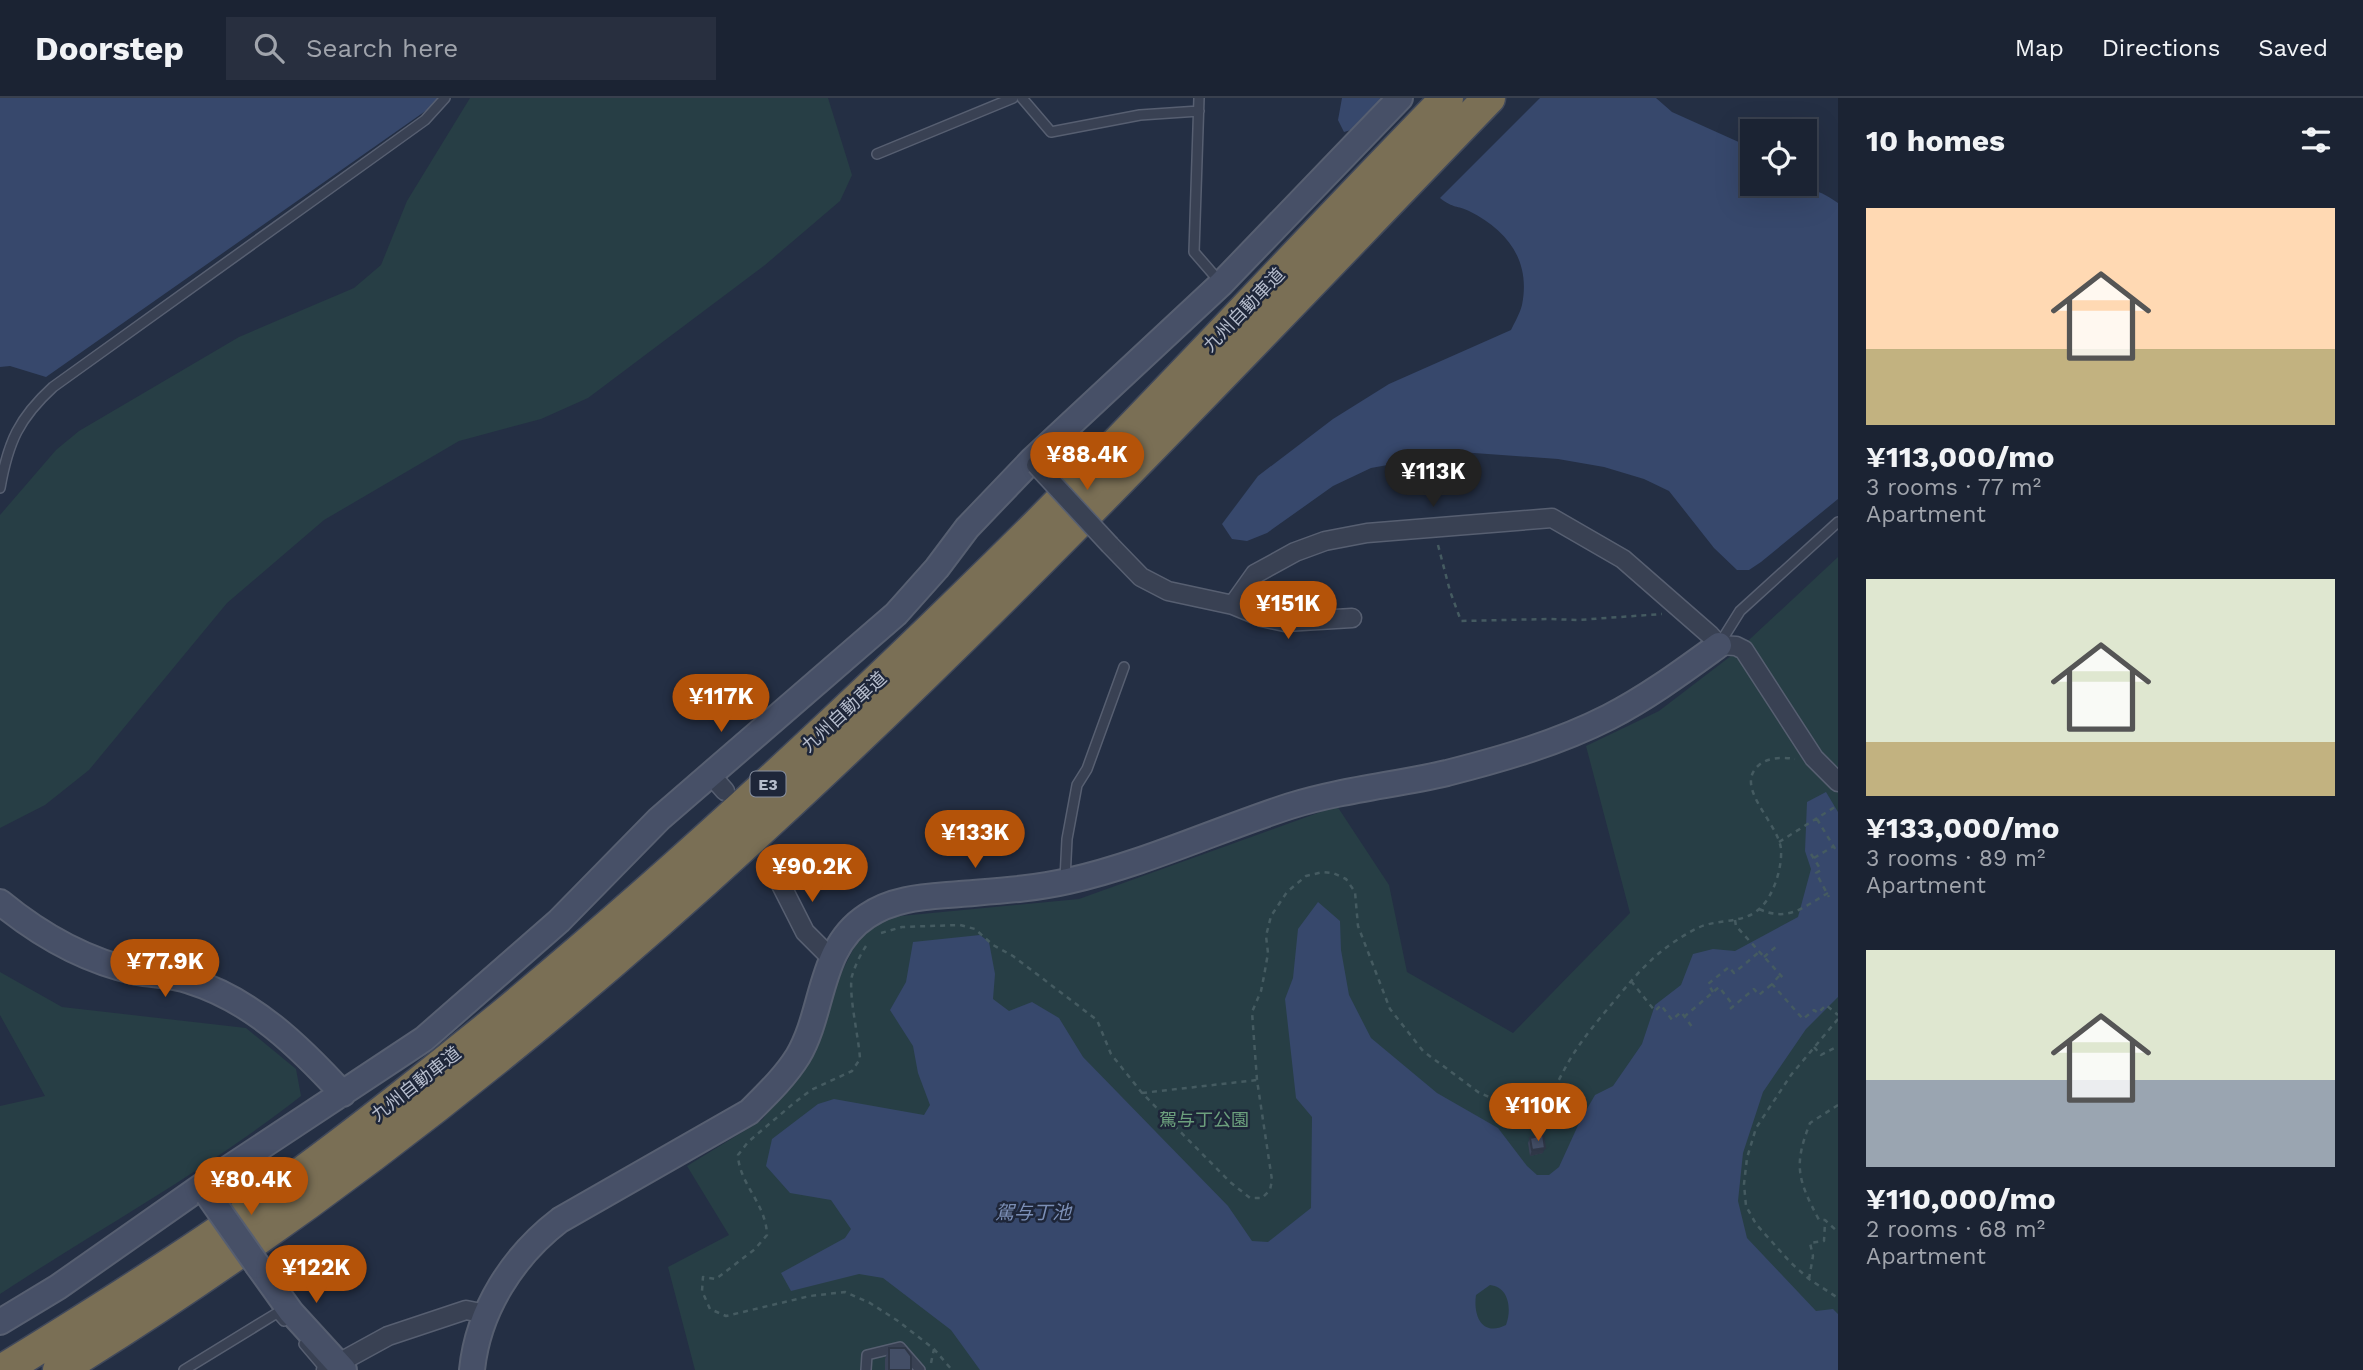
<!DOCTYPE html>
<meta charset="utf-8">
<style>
:root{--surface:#1b2333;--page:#282f3f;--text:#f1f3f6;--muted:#a0a4ac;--line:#39404e;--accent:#b45309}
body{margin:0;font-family:"Work Sans","Noto Sans JP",sans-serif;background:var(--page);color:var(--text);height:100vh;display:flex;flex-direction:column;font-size:26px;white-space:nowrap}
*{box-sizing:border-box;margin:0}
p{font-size:23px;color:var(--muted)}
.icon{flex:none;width:38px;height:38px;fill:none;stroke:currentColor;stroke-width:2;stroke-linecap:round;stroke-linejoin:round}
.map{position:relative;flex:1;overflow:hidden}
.details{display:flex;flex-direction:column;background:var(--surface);width:525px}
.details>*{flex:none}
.controls{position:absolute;left:1740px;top:21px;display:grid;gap:14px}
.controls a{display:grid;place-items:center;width:77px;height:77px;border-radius:0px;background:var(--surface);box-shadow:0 7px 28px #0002,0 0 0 2px var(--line);font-size:35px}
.price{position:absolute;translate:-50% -60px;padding:0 16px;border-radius:24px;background:var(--accent);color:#fff;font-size:23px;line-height:46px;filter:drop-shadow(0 2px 4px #0008)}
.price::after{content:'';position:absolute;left:50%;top:42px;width:21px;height:16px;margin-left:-10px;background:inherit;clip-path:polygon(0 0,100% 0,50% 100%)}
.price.selected{background:#222;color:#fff}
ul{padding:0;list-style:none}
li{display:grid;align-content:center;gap:14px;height:371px;padding:0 28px}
li span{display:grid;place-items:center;height:217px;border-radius:0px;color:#555}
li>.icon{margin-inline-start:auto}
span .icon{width:126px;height:126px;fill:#fffc;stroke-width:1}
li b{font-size:30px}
h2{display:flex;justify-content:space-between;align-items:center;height:84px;padding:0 28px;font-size:30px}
header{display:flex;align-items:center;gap:42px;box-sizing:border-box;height:98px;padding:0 35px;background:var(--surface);border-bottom:2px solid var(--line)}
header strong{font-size:33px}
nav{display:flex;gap:38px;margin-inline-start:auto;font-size:24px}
.search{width:490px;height:63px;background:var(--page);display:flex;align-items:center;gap:18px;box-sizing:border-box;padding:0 24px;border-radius:0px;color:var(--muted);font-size:26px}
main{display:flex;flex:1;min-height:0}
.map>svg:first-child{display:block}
</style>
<header>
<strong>Doorstep</strong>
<div class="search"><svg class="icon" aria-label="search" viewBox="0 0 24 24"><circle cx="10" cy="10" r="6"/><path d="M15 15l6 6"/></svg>Search here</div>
<nav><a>Map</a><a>Directions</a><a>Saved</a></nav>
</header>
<main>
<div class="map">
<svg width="1838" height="1272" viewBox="0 0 1838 1272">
<rect width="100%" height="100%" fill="#242f44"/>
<path fill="#273e45" d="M470,0H828L852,77L840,103L765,167L588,300L541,321L459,343L324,422L227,505L89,672L45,707L0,730V417L56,352L79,333L239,239L354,190L381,167L407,103Z
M1838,459V1272H695L668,1169L729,1137L687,1068L762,1022L809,960L834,890L862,833L890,819L1079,801L1337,708L1389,787L1407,874L1513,935L1630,815L1586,648L1659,613L1736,554Z
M0,874L62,909L246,930L296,971L301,998C207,1072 100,1130 0,1196V1008L45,998L0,917Z"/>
<path fill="#37486c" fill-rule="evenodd" d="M0,0H438L434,7L46,279L10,268L0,269Z
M1342,0H1386L1358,30L1344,34L1338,22Z
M1540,0H1656L1672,14L1752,50V86C1787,86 1808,84 1838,105V401L1761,464L1749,472H1737L1714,450L1669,393L1644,381L1604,369L1558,361L1460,354L1371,370L1333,388L1267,435L1247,443L1232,441L1222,426L1258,378L1333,321L1389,286L1511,232C1515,224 1520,215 1522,207C1531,162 1507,132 1469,113C1457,107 1454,111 1440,100Z
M1826,694L1838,714V899L1806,931L1763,994L1743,1055L1738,1103L1747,1140L1816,1213L1833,1211L1838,1216V1272H980L951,1232L883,1180L859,1176L791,1193L781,1175L845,1140L851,1131L831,1102L790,1095L766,1068L772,1041L818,1006L834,1001L924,1017L930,1007L918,975L913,948L890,912L906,884L913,844L980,837L989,844L995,876L993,901L1009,913L1032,904L1059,920L1083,959L1228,1108L1252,1143L1268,1144L1311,1110L1312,1019L1296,1000L1285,901L1293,880L1298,831L1318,804L1340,823L1341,852L1349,897L1371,940L1437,995L1498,1030L1527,1068L1537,1077H1549L1559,1069L1580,1023L1595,997L1613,988L1642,946L1655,907L1681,887L1693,856L1713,851L1735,853L1798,819L1811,771L1805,753L1807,704ZM1490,1187C1509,1189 1512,1211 1506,1227C1482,1239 1473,1218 1476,1197Z"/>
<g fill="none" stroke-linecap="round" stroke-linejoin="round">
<g stroke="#575f71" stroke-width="12">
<path id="lane" d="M1022,0L1051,34L1140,17L1199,13
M1199,0L1194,154L1220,184
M877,56L1013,0
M0,390C8,344 19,320 53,289L425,22L445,0
M1720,545L1740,513L1838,424
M1065,781L1067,741L1077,687L1087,671L1124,569
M304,1246L326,1272
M184,1272L277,1215L284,1223
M866,1272L867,1257L900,1249L920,1272"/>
</g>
<g stroke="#575f71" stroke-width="21">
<path id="street" d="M1110,447L1141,479L1168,493L1233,507L1255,476L1295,454L1325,443L1367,435L1552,420L1623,461L1710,537L1719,547L1736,548L1744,552L1814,660L1838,684
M1233,507L1262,519L1285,524L1352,520
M710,676L725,693
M771,767L805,834L831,860
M326,1272L388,1238L466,1212L486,1216"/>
</g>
<g stroke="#575f71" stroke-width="28">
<path id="secondary" d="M0,804C40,837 86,863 137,874C154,877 173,877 190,883C252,902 300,949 343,996
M258,1168L291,1214L344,1272
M0,1224L58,1189L202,1088L424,941L559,823L659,721L896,516L937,470L967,430L1032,362L1221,186L1400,0
M472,1272C478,1212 513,1158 560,1122L749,1014C766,997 785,979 798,958C825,912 818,850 867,818C895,799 927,799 960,796C996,793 1033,791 1068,783C1144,766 1216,732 1290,708C1341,692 1395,687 1447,675C1502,661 1558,645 1609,619C1648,599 1683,573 1719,547"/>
</g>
<g stroke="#41495b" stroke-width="35">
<path id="highway" d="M3,1272C91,1218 179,1163 263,1103C345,1045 423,982 501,919C688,764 865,598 1037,427C1176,287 1309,141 1447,0
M59,1272C314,1115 549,928 768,725C1019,494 1252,245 1489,0"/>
</g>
<path stroke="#455b61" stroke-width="2.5" stroke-dasharray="5 5" stroke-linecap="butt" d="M1438,447L1450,493L1461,523L1548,521L1578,522L1662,516
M1817,721L1837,754
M1779,744L1838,707
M1811,756L1821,772L1816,775L1829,799
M1814,760L1834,748
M1759,811C1788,824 1802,810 1828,795
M1735,822L1736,828L1785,882
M881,835L902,829L960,827L975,831L993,847L1013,858L1097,922L1111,956L1142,995L1230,1084L1250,1100H1262L1270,1092L1272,1082L1257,982L1252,914L1261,893L1264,878L1268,855L1266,838L1271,818L1287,794L1306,778L1323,774L1333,775L1346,781L1355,794L1358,828L1390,911L1423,953L1478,994L1528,1017H1537L1544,1012C1556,988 1567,963 1583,942C1593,928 1605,914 1616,901C1635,878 1652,858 1677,842C1686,836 1696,830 1705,827C1732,820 1754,826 1770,797C1777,784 1782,766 1781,751C1778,724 1733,689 1759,667C1768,659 1784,659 1795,661
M866,848C860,857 855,868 852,878C848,896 859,940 860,961L852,973L811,992L794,1005L748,1044L738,1057C739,1086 766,1105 767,1137L755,1151L716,1181L703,1179L702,1193L710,1211L726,1218L810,1198L845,1194L870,1205L898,1223L934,1251L952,1272
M1764,859L1778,847
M1779,878L1772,886L1803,921L1814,912L1818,915L1826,907L1838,917
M1631,883L1655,913L1661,907L1672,922L1681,914L1693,930
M1713,894L1708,886L1729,869L1734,875L1758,855
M1730,911L1754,891L1759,897L1772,886
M1684,919L1719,889L1733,907
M1838,921L1791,977L1756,1030L1747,1060L1744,1086L1746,1108L1756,1126L1790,1164L1809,1181L1838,1200
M1814,949L1821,957L1838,948
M1142,995L1257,982
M1838,1007L1810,1025C1793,1068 1798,1082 1819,1122H1825L1838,1134
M1809,1181L1813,1158L1810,1145L1824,1143L1825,1124
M931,1265L934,1251"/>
<use href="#lane" stroke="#394153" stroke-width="9"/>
<use href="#street" stroke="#394153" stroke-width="18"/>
<use href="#secondary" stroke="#475067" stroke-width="24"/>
<use href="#highway" stroke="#7a6f55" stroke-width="32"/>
<g stroke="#575f71" stroke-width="21" stroke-linecap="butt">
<path id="street-bridge" d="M1036,367L1110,447"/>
</g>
<g stroke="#575f71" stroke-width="28" stroke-linecap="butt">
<path id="secondary-bridge" d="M208,1097L258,1168"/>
</g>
<use href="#street-bridge" stroke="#394153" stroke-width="18"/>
<use href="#secondary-bridge" stroke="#475067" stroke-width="24"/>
</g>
<path fill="#3a4358" d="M1530,1040L1543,1055L1530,1058L1528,1045Z
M889,1250L911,1272H885V1261Z"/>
<path fill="#2f3747" d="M1545,1050L1543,1055L1530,1058L1532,1052Z"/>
<path fill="#434e66" stroke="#2f3747" stroke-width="2" d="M1543,1037L1545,1050L1532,1052L1530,1040Z
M889,1250H905L911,1258V1272H889Z"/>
<g text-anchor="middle" stroke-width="5" stroke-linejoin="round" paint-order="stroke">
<rect fill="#1e2639" stroke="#8890a1" stroke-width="2" x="750.5" y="673.5" width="35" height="25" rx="5"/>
<g font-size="16" font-weight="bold" fill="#b6bdcd">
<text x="768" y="692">E3</text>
</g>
<g font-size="18" fill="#b6bdcd" stroke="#1e2639">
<text transform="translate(1244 212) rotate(-46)" y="6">九州自動車道</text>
<text transform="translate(844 614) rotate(-43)" y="6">九州自動車道</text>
<text transform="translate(416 986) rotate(-38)" y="6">九州自動車道</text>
</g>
<g font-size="18" fill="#6ca07d" stroke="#1e2639">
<text x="1204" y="1028">駕与丁公園</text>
</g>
<g font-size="19" font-style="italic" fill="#7c8fb6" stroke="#1e2639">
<text x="1033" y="1121">駕与丁池</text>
</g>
</g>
</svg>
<div class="controls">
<a><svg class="icon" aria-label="locate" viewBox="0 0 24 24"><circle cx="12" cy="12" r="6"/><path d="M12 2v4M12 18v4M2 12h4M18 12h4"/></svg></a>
</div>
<b class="price" style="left:1087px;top:394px">¥88.4K</b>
<b class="price selected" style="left:1433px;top:411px">¥113K</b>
<b class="price" style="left:1288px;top:543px">¥151K</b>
<b class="price" style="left:721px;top:636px">¥117K</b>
<b class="price" style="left:975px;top:772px">¥133K</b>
<b class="price" style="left:812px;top:806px">¥90.2K</b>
<b class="price" style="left:165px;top:901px">¥77.9K</b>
<b class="price" style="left:1538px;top:1045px">¥110K</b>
<b class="price" style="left:251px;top:1119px">¥80.4K</b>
<b class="price" style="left:316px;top:1207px">¥122K</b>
</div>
<section class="details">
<h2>10 homes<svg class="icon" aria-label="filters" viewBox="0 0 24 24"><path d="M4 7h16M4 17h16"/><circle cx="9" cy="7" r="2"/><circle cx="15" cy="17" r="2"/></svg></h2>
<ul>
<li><span style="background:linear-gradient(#ffd9b3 65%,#c2b280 0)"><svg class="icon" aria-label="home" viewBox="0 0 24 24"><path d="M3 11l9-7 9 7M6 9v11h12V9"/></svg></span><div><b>¥113,000/mo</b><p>3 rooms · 77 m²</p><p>Apartment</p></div></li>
<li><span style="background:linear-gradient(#dfe7d0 75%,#c2b280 0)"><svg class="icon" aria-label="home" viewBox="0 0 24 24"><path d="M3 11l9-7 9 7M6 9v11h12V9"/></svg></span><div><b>¥133,000/mo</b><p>3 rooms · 89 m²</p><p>Apartment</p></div></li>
<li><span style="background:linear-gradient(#dfe7d0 60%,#9aa5b1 0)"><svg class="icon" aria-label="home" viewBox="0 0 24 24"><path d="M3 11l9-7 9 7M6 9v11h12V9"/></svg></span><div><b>¥110,000/mo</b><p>2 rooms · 68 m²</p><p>Apartment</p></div></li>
</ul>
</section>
</main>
